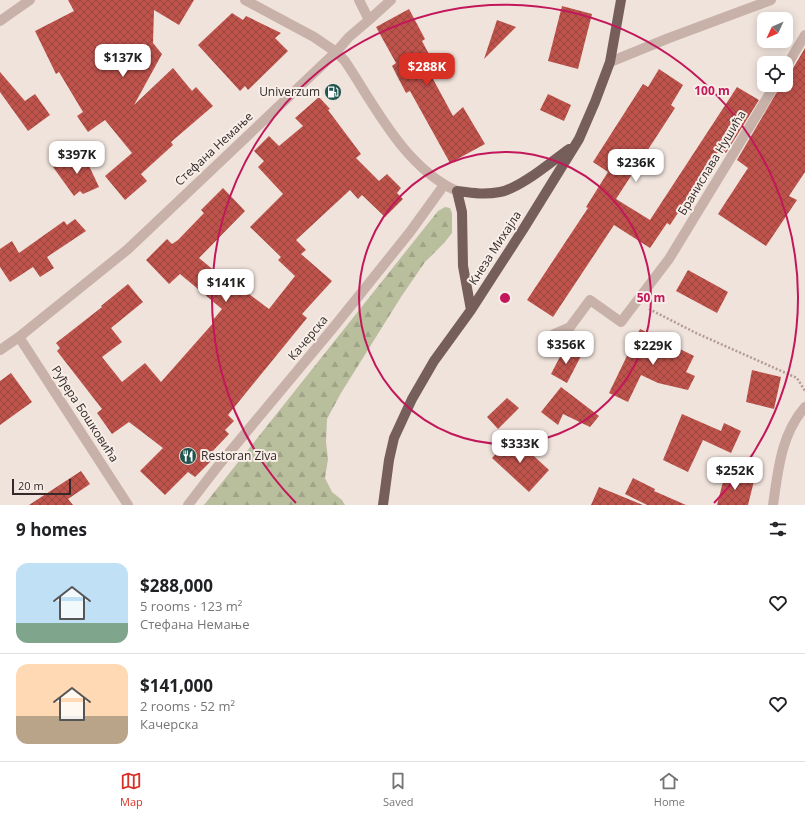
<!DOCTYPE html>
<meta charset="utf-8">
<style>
:root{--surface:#fff;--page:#f2f2f2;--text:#202124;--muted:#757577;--line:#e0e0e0;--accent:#d93025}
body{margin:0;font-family:"Open Sans",sans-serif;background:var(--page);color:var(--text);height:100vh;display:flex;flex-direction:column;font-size:15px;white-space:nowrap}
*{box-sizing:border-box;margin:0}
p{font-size:13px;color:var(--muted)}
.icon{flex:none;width:22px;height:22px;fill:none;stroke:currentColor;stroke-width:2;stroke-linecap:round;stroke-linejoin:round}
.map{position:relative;height:505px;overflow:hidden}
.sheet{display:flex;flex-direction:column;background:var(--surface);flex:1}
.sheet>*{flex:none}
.needle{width:26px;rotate:226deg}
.buttons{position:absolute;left:757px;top:12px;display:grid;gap:8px}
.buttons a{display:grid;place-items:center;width:36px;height:36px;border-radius:8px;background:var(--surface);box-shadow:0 2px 10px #0003;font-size:20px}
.scale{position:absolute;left:12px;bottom:10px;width:59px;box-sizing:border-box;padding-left:4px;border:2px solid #352a28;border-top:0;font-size:11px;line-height:14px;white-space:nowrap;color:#352a28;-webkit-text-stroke:3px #f8eee8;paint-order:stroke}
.price{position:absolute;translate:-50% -34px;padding:0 9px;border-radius:8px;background:#fff;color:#222;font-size:13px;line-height:26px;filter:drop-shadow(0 1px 2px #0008)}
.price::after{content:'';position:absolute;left:50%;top:24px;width:12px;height:9px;margin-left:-6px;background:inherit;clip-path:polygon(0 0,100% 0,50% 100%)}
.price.current{background:var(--accent);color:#fff}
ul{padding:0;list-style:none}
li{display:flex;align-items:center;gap:12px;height:100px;padding:0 16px}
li+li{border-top:1px solid var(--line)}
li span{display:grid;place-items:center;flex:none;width:112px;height:80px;border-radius:12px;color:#555}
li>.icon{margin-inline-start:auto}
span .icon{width:48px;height:48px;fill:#fffc;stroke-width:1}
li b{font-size:17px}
h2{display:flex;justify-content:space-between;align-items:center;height:48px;padding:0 16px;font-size:17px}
.menu{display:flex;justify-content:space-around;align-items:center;height:56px;border-top:1px solid var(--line);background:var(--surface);font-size:11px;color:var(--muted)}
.menu a{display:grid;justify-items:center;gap:2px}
.menu .current{color:var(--accent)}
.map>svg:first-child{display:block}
</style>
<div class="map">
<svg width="805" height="505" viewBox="0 0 805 505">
<defs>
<pattern id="forest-firs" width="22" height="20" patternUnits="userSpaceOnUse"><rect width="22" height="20" fill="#b9be9d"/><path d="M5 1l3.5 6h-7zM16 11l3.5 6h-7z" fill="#a0a387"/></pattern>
<pattern id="building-cross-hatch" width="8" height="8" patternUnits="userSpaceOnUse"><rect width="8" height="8" fill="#be534c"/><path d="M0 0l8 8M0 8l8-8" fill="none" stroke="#9b453f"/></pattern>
</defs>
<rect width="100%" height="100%" fill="#f0e3dc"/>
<path fill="url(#forest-firs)" d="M445,207L450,208L452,213V233L444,243L425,262L401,297L341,393L327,419L326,442L328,459L325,478L332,492L342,500L345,505H204L438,211Z"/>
<path fill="url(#building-cross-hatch)" d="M68,0H194L179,25L154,10L153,43L162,54L134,105L173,68L192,91L196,87L213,106L171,142L173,145L141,174L147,181L125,200L105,176L132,153L105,120L88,132L77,116L83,112L59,72L56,74L35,31L74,11Z
M562,6L592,14L578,69L548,61Z
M409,9L425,39L422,41L440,75L433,79L453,116L463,107L485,144L450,163L410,91L406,93L392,66L396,63L376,27Z
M232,13L243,20L246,16L281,33L275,38L288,51L248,90L245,86L240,91L198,45Z
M497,20L516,27L484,59Z
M805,48V172L789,196L797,200L766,246L718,214L748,168L737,160L781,85H786V76L792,70Z
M659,69L683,85L671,105L675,108L616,199L650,220L737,87L759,100L726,153L720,149L670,225L667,223L650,248L614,225L553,317L527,300L588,208L586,207L608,172L593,162L643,84L648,87Z
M0,72L25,101L35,94L50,115L28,131L0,92Z
M548,94L571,105L564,121L540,110Z
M319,97L330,109L328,110L361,154L356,158L379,181L387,174L401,188L397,193L403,199L385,217L362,195L358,199L350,190L296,240L306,250L301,254L332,281L302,314L307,318L228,415L234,421L225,430L229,434L208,456L212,460L195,477L188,472L165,495L140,471L163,448L129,422L112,434L97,413L102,409L57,351L60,348L56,343L102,307L101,306L128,284L143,302L111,328L122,342L102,357L122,382L145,363L161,382L214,322L213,320L222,309L180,274L169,284L146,260L167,239L172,244L178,240L204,213L201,210L223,188L245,211L199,258L239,291L241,288L269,309L295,276L278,260L281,257L250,227L283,194L258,167L264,161L254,151L269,136L279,146L303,126L295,118Z
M83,153L99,187L83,194L80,191L74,196L53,167Z
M75,219L86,231L47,257L54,268L40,277L33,267L10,282L0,267V249L12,241L19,253L64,221L67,225Z
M688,270L728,292L717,313L676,291Z
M640,329L694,356L686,372L695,376L688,390L658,383L641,375L628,402L609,393Z
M565,347L581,356L567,383L551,374Z
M752,370L781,377L774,409L746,402Z
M11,373L32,402L0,425V381Z
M561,387L599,416L590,427L563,414L558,425L541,412Z
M507,398L519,408L498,429L487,417Z
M682,414L721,431L724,423L741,431L731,453L703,440L688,472L663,460Z
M512,436L549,470L529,492L492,458Z
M81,471L90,484L68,499L73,505H29Z
M725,474L754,481L748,505H717Z
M633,478L655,489L654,491L686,505H647L625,494Z
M599,487L643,505H591Z"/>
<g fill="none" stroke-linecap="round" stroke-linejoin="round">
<path stroke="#b39b93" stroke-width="2.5" stroke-dasharray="2 2" stroke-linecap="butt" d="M649,309L696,333L797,378L805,391"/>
<path stroke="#c8b1a9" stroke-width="10" d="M245,0L314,37L336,52L349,37L369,20L359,0
M369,20L391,0
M0,21L30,0
M610,62L669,38L771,0
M786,67L805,35
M554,334L570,327L590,300L621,322L669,259L775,85
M19,337L128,505
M0,350L19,337L127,250L336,52L345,61C375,106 405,168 457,191
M188,505L218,466L333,328L410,232L444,185
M773,505C778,471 781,434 805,407"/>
<path stroke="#765e5a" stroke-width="10" d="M471,310L463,266L462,212L457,191C472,193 485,195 500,192C521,188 552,161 569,149
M383,505L389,460L394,438L412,399L434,361L471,310L524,228L579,139L595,102L610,62L621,0"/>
</g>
<g fill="none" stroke="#c2185b" stroke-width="2">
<circle cx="505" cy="298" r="146"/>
<path d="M296 503A293 293 0 1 1 714 503"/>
</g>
<defs>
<g id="fuel-disc" transform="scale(0.9)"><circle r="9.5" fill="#20544e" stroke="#f8eee8"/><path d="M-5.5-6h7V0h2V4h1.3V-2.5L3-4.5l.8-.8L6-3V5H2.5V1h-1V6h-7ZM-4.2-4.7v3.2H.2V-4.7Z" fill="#fff"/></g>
<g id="restaurant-disc" transform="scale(0.9)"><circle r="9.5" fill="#20544e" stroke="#f8eee8"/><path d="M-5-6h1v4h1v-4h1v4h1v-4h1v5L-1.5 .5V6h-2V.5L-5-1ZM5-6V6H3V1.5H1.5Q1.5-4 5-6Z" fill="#fff"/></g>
</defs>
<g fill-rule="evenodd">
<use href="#fuel-disc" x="333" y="92"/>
<use href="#restaurant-disc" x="188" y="456"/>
</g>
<g text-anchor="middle" stroke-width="4" stroke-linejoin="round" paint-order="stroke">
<g font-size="12" fill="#352a28" stroke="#f8eee8" text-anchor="end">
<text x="320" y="96">Univerzum</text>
<text x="201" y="460" text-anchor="start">Restoran Ziva</text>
</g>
<g font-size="12" fill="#352a28" stroke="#f8eee8">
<text transform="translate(214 149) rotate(-43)" y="4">Стефана Немање</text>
<text transform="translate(712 163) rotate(-59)" y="4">Бранислава Нушића</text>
<text transform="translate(495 248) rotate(-57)" y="4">Кнеза Михајла</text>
<text transform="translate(308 338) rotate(-50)" y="4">Качерска</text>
<text transform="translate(85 414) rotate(57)" y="4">Руђера Бошковића</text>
</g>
</g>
<circle cx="505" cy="298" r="6" fill="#c2185b" stroke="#f8eee8" stroke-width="2"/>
<g font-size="12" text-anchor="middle" font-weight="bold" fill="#c2185b" stroke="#f8eee8" stroke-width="4" stroke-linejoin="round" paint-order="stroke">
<text x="712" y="95">100 m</text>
<text x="651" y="302">50 m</text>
</g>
</svg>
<div class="buttons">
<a><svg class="needle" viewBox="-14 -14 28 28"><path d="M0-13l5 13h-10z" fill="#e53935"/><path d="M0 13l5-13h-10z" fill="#757577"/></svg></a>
<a><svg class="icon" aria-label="locate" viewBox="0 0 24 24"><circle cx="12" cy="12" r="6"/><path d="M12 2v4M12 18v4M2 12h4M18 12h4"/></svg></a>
</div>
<div class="scale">20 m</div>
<b class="price" style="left:123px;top:78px">$137K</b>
<b class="price current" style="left:427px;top:87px">$288K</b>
<b class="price" style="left:77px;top:175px">$397K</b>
<b class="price" style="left:636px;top:183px">$236K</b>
<b class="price" style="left:226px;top:303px">$141K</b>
<b class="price" style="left:566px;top:365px">$356K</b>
<b class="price" style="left:653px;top:366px">$229K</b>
<b class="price" style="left:520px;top:464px">$333K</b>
<b class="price" style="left:735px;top:491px">$252K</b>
</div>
<section class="sheet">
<h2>9 homes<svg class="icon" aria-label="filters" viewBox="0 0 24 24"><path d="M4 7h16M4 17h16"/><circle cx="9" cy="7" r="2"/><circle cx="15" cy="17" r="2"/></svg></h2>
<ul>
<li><span style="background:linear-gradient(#bfe0f5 75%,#7fa58c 0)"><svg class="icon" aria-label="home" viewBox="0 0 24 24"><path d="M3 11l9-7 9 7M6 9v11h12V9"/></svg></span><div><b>$288,000</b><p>5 rooms · 123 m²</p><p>Стефана Немање</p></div><svg class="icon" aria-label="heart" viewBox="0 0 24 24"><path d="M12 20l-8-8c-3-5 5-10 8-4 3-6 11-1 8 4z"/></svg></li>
<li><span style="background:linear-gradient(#ffd9b3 65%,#b9a48a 0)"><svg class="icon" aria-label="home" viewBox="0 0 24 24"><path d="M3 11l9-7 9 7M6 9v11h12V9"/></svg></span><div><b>$141,000</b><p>2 rooms · 52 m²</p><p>Качерска</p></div><svg class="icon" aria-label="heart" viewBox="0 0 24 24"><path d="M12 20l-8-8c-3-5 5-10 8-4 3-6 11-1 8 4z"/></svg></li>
</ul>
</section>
<nav class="menu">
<a class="current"><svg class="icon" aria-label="map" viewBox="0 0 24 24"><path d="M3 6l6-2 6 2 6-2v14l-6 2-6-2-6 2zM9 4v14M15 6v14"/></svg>Map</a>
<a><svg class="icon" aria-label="saved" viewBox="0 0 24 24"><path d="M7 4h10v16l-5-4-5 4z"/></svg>Saved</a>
<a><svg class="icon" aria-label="home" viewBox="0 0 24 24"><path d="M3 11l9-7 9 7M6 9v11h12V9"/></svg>Home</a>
</nav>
